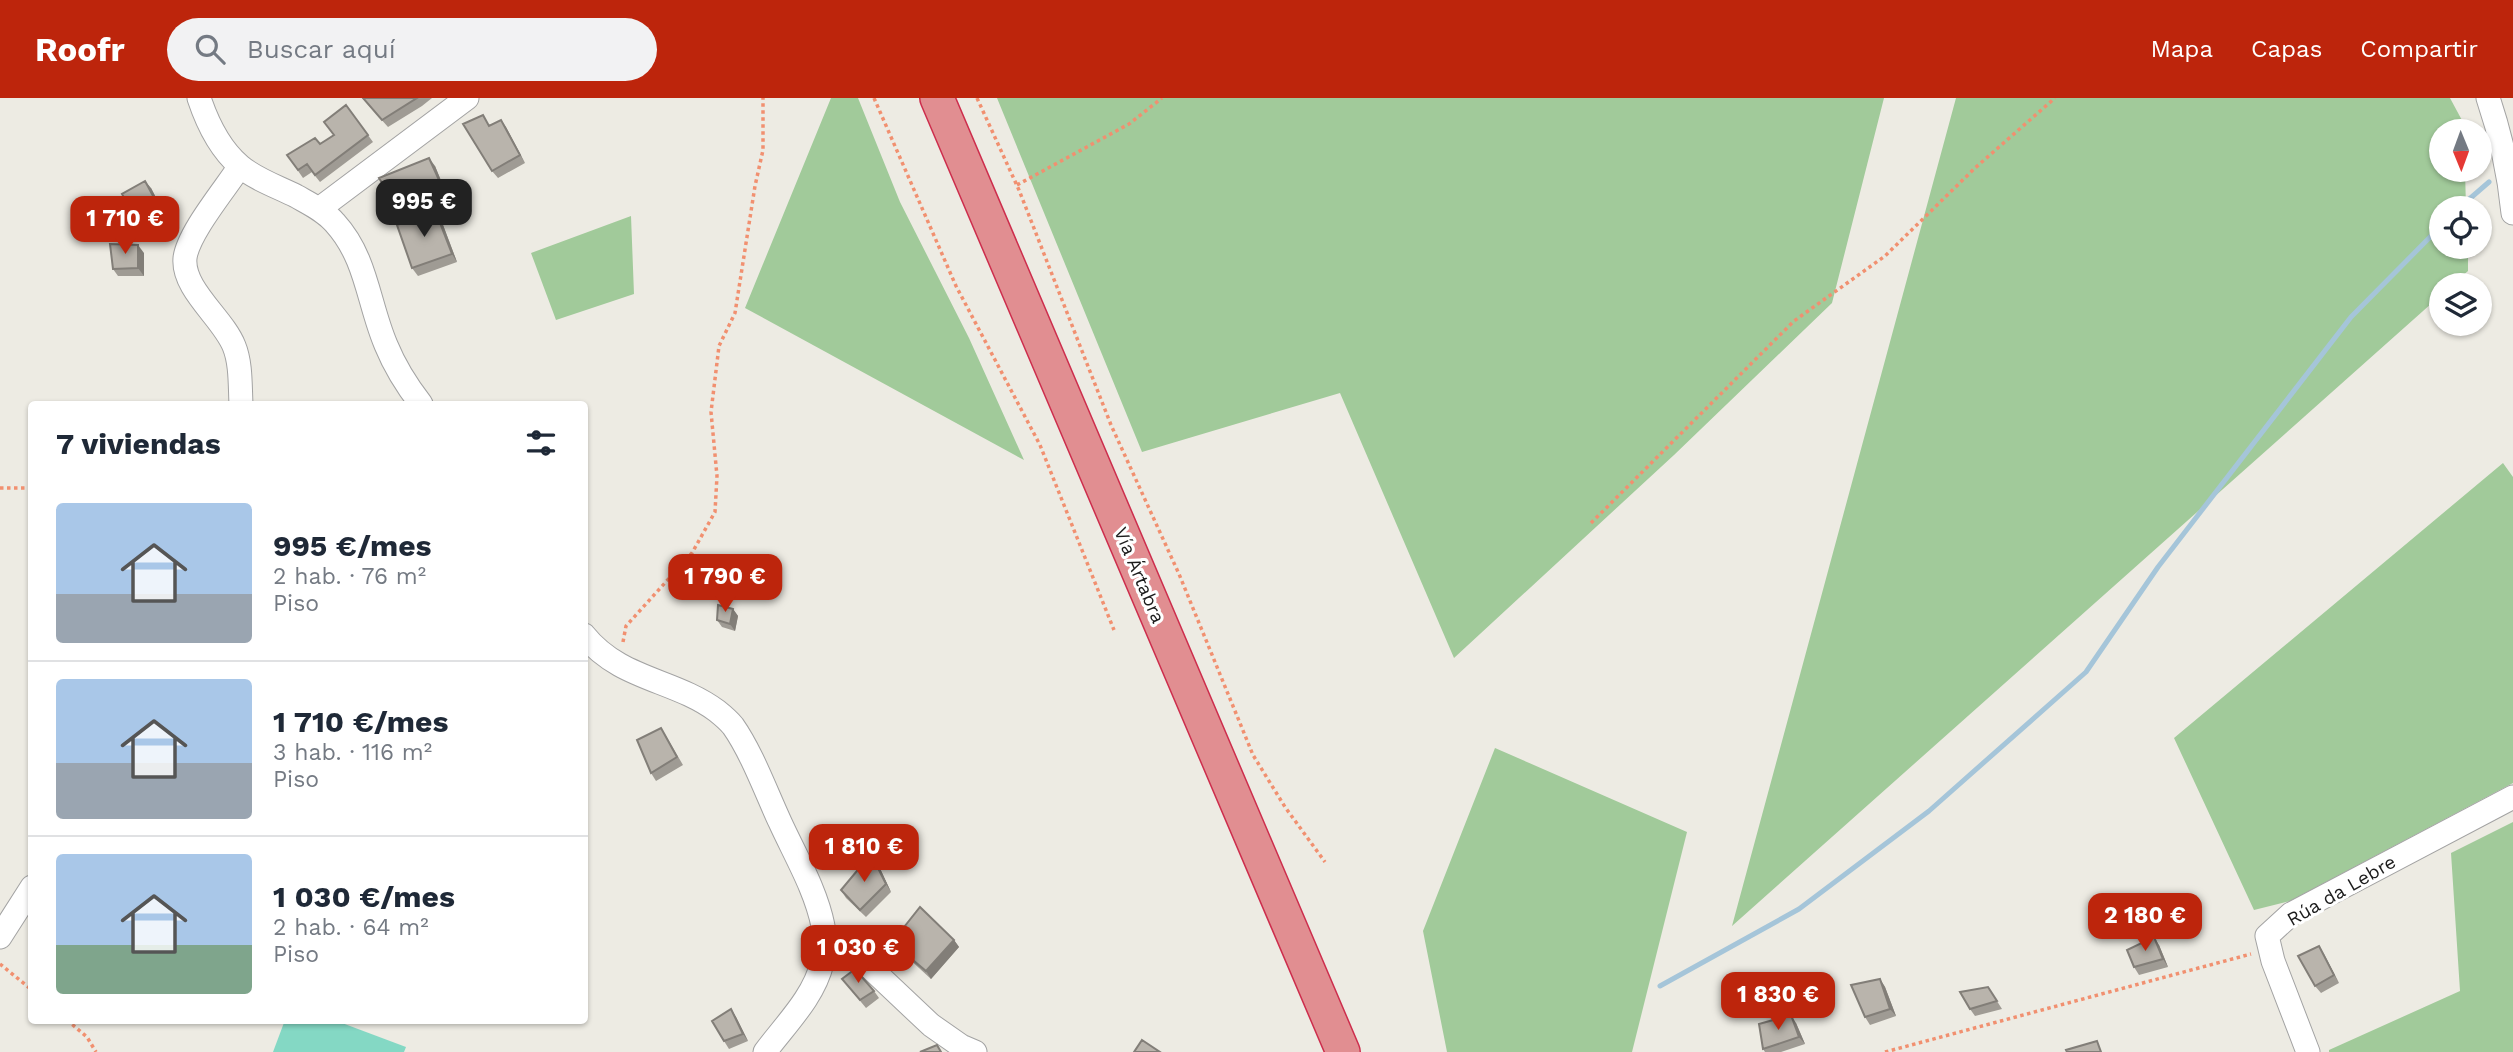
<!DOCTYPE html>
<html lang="es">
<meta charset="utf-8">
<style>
:root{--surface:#fff;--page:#f2f2f3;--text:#1f2937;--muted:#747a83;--line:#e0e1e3;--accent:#bd250c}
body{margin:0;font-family:"Work Sans",sans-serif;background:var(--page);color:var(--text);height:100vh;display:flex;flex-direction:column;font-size:26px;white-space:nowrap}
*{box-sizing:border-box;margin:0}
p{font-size:23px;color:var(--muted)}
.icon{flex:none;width:38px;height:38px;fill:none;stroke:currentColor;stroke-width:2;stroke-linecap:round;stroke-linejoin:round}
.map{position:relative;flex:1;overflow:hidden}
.drawer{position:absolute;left:28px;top:303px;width:560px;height:623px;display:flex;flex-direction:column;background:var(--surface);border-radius:7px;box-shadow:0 2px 5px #0004}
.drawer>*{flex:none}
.needle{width:46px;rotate:179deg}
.controls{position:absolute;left:2429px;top:21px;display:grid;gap:14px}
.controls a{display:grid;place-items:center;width:63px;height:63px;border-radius:50%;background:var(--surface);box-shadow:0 2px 5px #0004;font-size:35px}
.price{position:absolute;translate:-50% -60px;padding:0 16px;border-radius:14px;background:var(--accent);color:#fff;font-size:23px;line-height:46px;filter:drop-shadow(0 2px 4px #0008)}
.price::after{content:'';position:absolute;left:50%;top:42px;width:21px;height:16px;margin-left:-10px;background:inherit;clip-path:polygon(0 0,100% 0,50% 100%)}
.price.active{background:#222;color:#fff}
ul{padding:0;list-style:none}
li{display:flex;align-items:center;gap:21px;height:175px;padding:0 28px}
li+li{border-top:2px solid var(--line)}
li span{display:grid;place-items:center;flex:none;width:196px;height:140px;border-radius:7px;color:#555}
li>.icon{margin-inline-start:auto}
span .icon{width:84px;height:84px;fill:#fffc;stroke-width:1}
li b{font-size:30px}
h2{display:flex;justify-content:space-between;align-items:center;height:84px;padding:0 28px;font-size:30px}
header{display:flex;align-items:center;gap:42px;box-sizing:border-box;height:98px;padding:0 35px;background:var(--accent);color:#fff}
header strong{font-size:33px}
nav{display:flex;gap:38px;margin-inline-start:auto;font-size:24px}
.search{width:490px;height:63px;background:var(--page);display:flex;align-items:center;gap:18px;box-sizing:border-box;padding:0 24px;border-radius:38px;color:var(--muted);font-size:26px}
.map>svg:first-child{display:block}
</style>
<header>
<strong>Roofr</strong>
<div class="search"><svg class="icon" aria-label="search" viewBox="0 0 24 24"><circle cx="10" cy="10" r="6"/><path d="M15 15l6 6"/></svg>Buscar aquí</div>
<nav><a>Mapa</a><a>Capas</a><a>Compartir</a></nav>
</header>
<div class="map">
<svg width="2513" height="954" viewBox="0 0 2513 954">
<rect width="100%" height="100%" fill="#edebe3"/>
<path fill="#a1ca9a" d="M831,0H858L900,104L969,240L1024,362L745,210Z
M997,0H1884L1832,205L1674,357L1454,560L1340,295L1142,354Z
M1956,0H2450L2464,26V33H2441V72H2465L2466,110H2441V149H2468V173L2452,187H2441V197L1732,828Z
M631,118L634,196L556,222L531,155Z
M2503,365L2513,379V685L2290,803L2254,812L2174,640Z
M1495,650L1687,734L1632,954H1447L1423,833Z
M2513,724V954H2329V952L2460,893L2451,755Z"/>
<path fill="#84d8c4" d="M285,922H334L406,949L404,954H273Z"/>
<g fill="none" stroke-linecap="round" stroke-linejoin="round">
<path stroke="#a5c5d9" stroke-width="5" d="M2459,110L2489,84
M1660,888L1799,811L1929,713L2086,574L2158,469L2351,219L2441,128"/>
<g stroke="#a3a3a3" stroke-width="25">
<path id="minor" d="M199,0C207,24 220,51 240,68C255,81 278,89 296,98C310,106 325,113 335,125C367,160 368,205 386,247C395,269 407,288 421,306
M2488,0C2501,38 2509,75 2513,115
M240,68C226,90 188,135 185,160C182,191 223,220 234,248C241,265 240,287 241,306
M319,111L467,0
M584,537C620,582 674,581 717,613C722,617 729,623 733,628C752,655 766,694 780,724C795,757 816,792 823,828C826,839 825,853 822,865C814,899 785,927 765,954
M0,839L32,789
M824,845L860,860L931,927L961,948L975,954
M2308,954L2273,863L2267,838L2291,816L2513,699"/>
</g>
<g stroke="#cd2e4d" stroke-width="36">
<path id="highway" d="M937,0L1343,954"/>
</g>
<path stroke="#f19070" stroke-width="3.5" stroke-dasharray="3.5 3.5" stroke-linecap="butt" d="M874,0L956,188L1040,347L1114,532
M977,0L1019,92L1111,327L1179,476L1253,657L1285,709L1325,764
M1017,87L1129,26L1162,0
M0,390H32
M1591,425L1794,223L1885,158L1975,70L2055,0
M623,544L626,528L692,455L715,414L717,378L711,314L719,248L735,215L755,88L763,52V0
M0,866L32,892
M67,922L87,939L96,954
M1885,954L2251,856"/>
<use href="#minor" stroke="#fff" stroke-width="23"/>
<use href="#highway" stroke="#e18e91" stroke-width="33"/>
</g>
<path fill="#9f9b94" d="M362,0H432L422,8L388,29Z
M346,7L373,44L320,84L312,74L303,80L287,57L320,46L334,37Z
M501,22L525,65L498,80L492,73L490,27Z
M435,68L444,90L400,112L379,80Z
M151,90L171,129L147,140L142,133Z
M440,119L457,164L418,178L412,170Z
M144,155V178H118L113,171Z
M733,511L738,518L735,533L722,529L717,522Z
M666,638L683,667L656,683L651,675Z
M871,756L877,764L891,794L866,819L846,800L841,792Z
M897,838L954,842L959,849L931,881L907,859L901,852L903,846Z
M2159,847L2168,869L2139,877L2134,869Z
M2319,848L2339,885L2321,895L2315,888Z
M842,881L874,893L879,900L866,910Z
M1880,881L1885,889L1896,918L1870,927L1865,919Z
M1988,889L2002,911L1975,918L1970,911Z
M731,911L736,919L748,943L729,951L724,943Z
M1796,925L1805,946L1781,954H1765L1763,951Z"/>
<path fill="#827e78" d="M501,22L506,29L525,65L520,57Z
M429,60L435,68L444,90L439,82Z
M145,83L151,90L171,129L166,122Z
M435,112L440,119L457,164L452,156Z
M138,147L144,155V178L138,170Z
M733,511L738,518L735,533L730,526Z
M871,756L877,764L891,794L886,786Z
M2154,839L2159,847L2168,869L2163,861Z
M954,842L959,849L931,881L926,873Z
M2319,848L2324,856L2339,885L2334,877Z
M1880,881L1885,889L1896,918L1890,911Z
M731,911L736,919L748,943L743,936Z
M1791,917L1796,925L1805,946L1799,939Z"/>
<path fill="#b9b4ac" stroke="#827e78" stroke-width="2" d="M363,0H417L382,22Z
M346,7L368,37L315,77L307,66L298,72L287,57L315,40L320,46L334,37L324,24Z
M483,17L489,28L501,22L520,57L492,73L463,26Z
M429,60L439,82L394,104L379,80Z
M145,83L166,122L142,133L122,96Z
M435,112L452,156L412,170L397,127Z
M110,146L138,147V170L113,171Z
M718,507L733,511L730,526L717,522Z
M661,630L677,659L651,675L637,642Z
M871,756L886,786L860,812L841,792Z
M920,809L954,842L926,873L901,852L904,843L897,838Z
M2154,839L2163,861L2134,869L2127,852Z
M2319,848L2334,877L2315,888L2298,858Z
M855,871L874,893L860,902L842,881Z
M1880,881L1890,911L1865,919L1851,887Z
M1988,889L1997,903L1970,911L1960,894Z
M731,911L743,936L724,943L712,923Z
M1791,917L1799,939L1763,951L1759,926Z
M1142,942L1160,954H1134Z
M2097,943L2101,954H2067L2066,952Z
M937,947L941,954H920Z"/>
<g text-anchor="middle" stroke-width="6" stroke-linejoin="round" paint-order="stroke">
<g font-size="19" fill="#1c1c1c" stroke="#fff">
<text transform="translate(1140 477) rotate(67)" y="7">Vía Ártabra</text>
<text transform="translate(2341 792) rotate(-30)" y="7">Rúa da Lebre</text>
</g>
</g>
</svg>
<div class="controls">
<a><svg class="needle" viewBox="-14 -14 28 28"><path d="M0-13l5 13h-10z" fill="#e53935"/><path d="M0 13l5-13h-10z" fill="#747a83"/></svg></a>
<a><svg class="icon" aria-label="locate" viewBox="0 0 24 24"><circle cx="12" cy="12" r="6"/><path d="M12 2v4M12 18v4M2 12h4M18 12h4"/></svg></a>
<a><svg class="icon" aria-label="layers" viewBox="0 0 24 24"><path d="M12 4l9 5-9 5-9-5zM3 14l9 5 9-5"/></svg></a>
</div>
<b class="price active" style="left:424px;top:141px">995 €</b>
<b class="price" style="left:125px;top:158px">1 710 €</b>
<b class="price" style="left:725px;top:516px">1 790 €</b>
<b class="price" style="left:864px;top:786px">1 810 €</b>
<b class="price" style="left:2145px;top:855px">2 180 €</b>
<b class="price" style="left:858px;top:887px">1 030 €</b>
<b class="price" style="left:1778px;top:934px">1 830 €</b>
<section class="drawer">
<h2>7 viviendas<svg class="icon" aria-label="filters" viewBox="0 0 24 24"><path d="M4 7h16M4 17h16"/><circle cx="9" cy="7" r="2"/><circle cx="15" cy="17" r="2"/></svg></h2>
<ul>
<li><span style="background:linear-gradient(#a9c7e8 65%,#9aa5b1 0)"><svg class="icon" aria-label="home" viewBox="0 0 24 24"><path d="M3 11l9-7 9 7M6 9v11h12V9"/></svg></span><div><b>995 €/mes</b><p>2 hab. · 76 m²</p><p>Piso</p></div></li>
<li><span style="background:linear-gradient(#a9c7e8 60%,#9aa5b1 0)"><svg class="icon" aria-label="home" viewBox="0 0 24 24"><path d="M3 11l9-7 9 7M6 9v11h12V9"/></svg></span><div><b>1 710 €/mes</b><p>3 hab. · 116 m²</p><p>Piso</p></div></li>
<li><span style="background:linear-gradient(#a9c7e8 65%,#7fa58c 0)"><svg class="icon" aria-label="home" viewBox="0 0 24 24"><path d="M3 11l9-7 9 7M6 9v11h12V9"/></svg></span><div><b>1 030 €/mes</b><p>2 hab. · 64 m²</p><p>Piso</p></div></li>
</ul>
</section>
</div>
